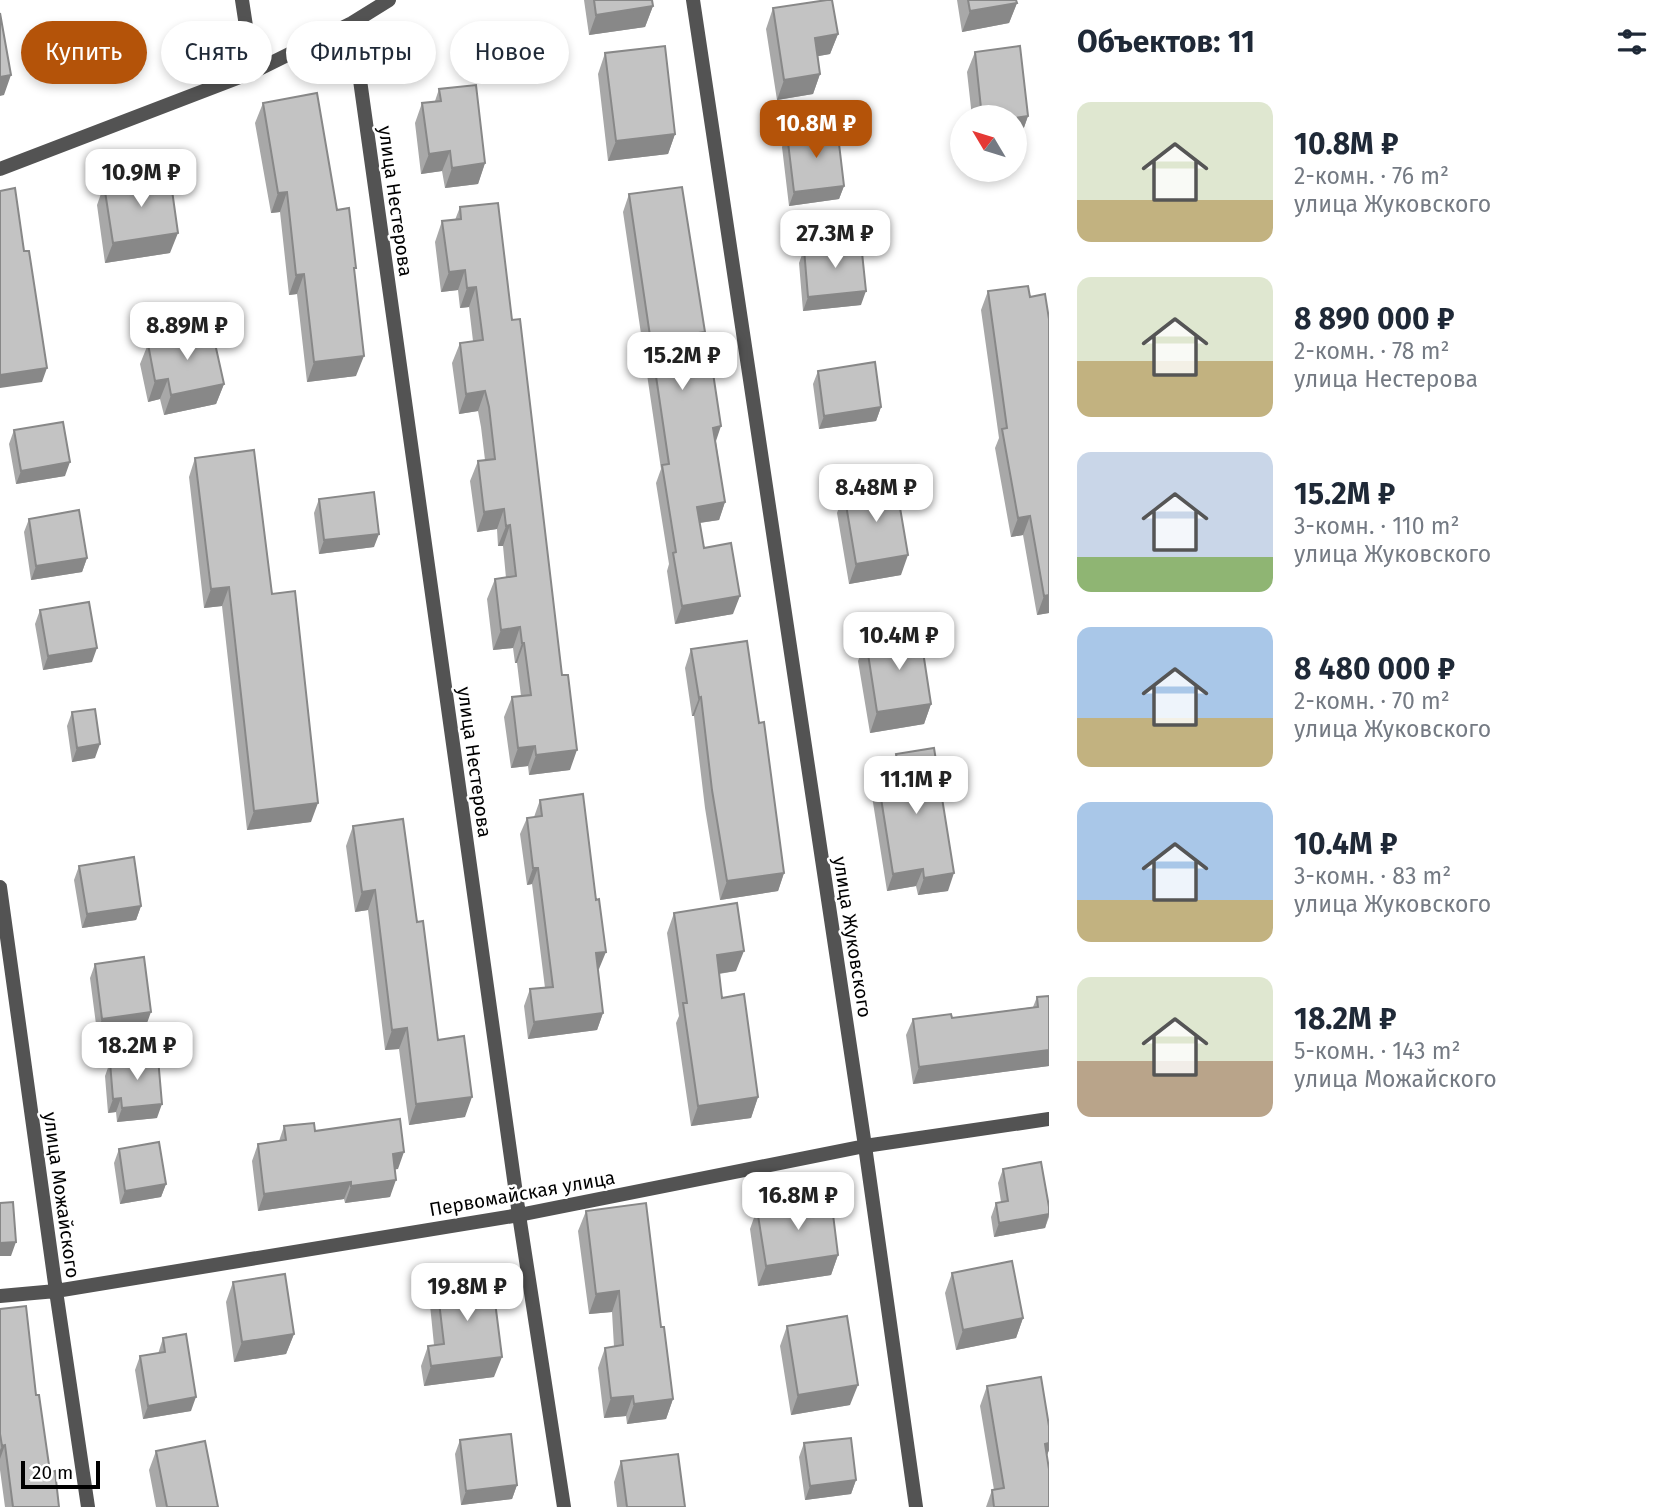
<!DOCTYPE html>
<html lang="ru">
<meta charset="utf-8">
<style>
:root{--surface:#fff;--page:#f2f2f3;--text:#1f2937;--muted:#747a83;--accent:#b45309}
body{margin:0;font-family:"Fira Sans",sans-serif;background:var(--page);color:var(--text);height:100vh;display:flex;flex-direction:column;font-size:26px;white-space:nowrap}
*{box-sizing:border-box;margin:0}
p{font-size:23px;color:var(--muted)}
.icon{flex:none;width:38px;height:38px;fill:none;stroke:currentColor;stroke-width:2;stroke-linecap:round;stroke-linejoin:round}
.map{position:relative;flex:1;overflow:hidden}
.details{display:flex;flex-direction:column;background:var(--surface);width:630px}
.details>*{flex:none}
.hud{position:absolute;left:21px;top:21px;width:665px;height:63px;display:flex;gap:14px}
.needle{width:46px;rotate:308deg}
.fabs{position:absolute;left:950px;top:105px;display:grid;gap:14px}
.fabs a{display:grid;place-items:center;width:77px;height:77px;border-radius:50%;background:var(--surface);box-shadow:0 4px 10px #0003;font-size:35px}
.scale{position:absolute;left:21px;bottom:18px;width:79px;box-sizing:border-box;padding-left:7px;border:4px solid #000;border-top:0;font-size:19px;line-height:24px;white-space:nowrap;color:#000;-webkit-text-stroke:5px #fff;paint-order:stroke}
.price{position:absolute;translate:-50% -60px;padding:0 16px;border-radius:14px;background:#fff;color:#222;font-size:23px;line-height:46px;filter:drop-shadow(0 2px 4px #0008)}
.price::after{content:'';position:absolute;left:50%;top:42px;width:21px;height:16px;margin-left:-10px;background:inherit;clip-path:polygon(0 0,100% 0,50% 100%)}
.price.active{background:var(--accent);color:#fff}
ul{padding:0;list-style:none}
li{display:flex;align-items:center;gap:21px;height:175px;padding:0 28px}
li span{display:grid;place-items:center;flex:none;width:196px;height:140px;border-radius:14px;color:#555}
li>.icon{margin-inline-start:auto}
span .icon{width:84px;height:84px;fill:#fffc;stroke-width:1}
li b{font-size:30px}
h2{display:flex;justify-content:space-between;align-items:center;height:84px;padding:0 28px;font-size:30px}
.tag{padding:0 24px;border-radius:32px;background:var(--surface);box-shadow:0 4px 10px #0003;font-size:24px;line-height:63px}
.tag.active{background:var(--accent);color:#fff}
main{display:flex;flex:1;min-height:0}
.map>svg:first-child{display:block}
</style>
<main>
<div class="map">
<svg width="1049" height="1507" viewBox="0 0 1049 1507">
<rect width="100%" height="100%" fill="#fff"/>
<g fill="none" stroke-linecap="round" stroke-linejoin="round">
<path stroke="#535353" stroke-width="14" d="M242,0L253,72
M693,0L865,1146L916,1507
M352,23L519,1215L564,1507
M0,169L253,72L352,23L389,0
M0,887L56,1291L88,1507
M0,1296L56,1291L519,1215L865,1146L1049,1119"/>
</g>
<path fill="#a8a8a8" d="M584,0H652L653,6L645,27L589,35Z
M957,0H1016L1017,3L1009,23L962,32Z
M773,8L838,34L830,54L818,56L820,74L813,94L777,100L766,29Z
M1020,46L1028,116L1021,136L1015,137V117H972L967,72L975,52Z
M605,53L675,134L668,154L608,161L598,74Z
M439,89L485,163L478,184L445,188L442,171L421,174L415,123L422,103L435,101Z
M263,103L354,273L356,376L307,382L297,294L289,295L280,212L271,213L255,123Z
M787,134L844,186L839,199L789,206L782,147Z
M104,185L170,253L105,263L97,205Z
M629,194L698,350L693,351L696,376L716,442L725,502L719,520L700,523L704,548L733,614L675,624L667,571L669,564L656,483L661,469L623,212Z
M460,207L512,320L570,770L529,775L528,766L511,768L504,717L512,697L521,696L517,663H515L513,648L493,650L487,599L495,579L506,578L503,546H498L497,529L477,532L470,481L478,461L485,460L481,427L478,411L459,414L452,363L460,343L473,341L469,307L460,308L458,290L441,292L435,242L442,221L455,220Z
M804,249L861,305L803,311L799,263Z
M988,291L1049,613L1037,615L1023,535L1011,537L995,448L999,438L981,310Z
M148,344L224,384L216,404L164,415L160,399L148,402L140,364Z
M818,371L881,407L876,421L819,429L813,384Z
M14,430L65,476L16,484L9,444Z
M195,458L272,594L311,822L247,830L222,606L204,608L189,477Z
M844,493L901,575L849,584L837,513Z
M319,499L374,547L319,554L314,513Z
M29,519L87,558L82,572L31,580L24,532Z
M40,610L92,662L43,670L35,624Z
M866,641L931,704L924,724L870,733L858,661Z
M691,649L759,723L784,873L778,891L720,900L705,808L694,716H692L685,668Z
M72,712L95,758L72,762L67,726Z
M896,754L948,891L918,895L916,886L887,891L871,790L877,773L890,771Z
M540,800L599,969H598L603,1013L597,1030L528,1039L524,1006L530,989L545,988L532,884L527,885L520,834L527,818L534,817Z
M353,826L417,922L438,1040L465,1117L409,1125L399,1049L385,1050L368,910L355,912L346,846Z
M79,866L141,906L136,920L82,928L74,880Z
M674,913L736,971L719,974L722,998L758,1097L751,1118L691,1126L676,1023L679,1016L667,933Z
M95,964L146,1026L97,1032L90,978Z
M1037,997L1049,1066L913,1084L906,1035L913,1019L952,1018L1033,1007Z
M110,1062L157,1118L117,1122L116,1112L108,1113L105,1076Z
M284,1126L315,1131L398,1169H395L390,1197L345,1203L344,1199L258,1211L252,1161L258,1144L279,1141Z
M119,1149L166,1184L161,1197L120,1204L114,1163Z
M1003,1169L1049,1207V1217L1045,1228L994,1237L991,1217L996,1203L1001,1202L998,1183Z
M757,1209L838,1255L831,1275L758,1286L750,1229Z
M586,1211L661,1327L673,1399L666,1419L627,1424L626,1416L604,1418L598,1368L605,1348L614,1347L612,1312L589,1314L578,1231Z
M952,1273L1023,1318L1016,1338L956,1350L945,1293Z
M233,1282L294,1334L286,1354L234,1362L226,1302Z
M437,1285L494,1377L424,1386L421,1366L428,1346L434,1345L430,1305Z
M0,1309L36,1395L50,1472L59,1507H5L0,1470Z
M787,1326L850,1405L791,1415L780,1346Z
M163,1338L191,1411L143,1419L135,1370L140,1356L158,1354Z
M987,1386L1049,1426V1450L1047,1455L1049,1507H986L992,1490H994L980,1406Z
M460,1440L517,1485L512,1499L461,1505L455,1454Z
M804,1443L856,1480L851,1494L805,1500L799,1457Z
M156,1451L218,1507H156L149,1470Z
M621,1461L685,1507H617L614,1482Z"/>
<path fill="#888" d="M1017,3L1009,23L962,32L970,11Z
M653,6L645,27L589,35L596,15Z
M838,34L830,54L808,58L815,38Z
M820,74L813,94L777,100L784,80Z
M11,75L4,95L0,96V77Z
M1028,116L1021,136L1015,137V118Z
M675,134L668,154L608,161L616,141Z
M450,151L442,171L421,174L429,154Z
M485,163L478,184L445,188L452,168Z
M844,186L839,199L789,206L794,192Z
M287,192L280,212L271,213L278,193Z
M178,233L170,253L105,263L113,243Z
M465,270L458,290L441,292L449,272Z
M304,274L297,294L289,295L296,275Z
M476,287L469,307L460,308L467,288Z
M866,291L861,305L803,311L808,297Z
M705,332L698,350L685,352L691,334Z
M364,356L356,376L307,382L314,362Z
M47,368L42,382L0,388V375Z
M168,379L160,399L148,402L155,381Z
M224,384L216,404L164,415L171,395Z
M485,391L478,411L459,414L466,394Z
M881,407L876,421L819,429L824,416Z
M721,426L715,444L713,428Z
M70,462L65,476L16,484L21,471Z
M725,502L719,520L691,524L697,507Z
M504,509L497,529L477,532L484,512Z
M1030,516L1023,535L1011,537L1018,518Z
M510,525L503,546H498L506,526Z
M379,534L374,547L319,554L324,540Z
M908,555L901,575L849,584L856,564Z
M87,558L82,572L31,580L36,566Z
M229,587L222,606L204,608L211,589Z
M1049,595V613L1037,615L1044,596Z
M740,596L733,614L675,624L682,606Z
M520,627L513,648L493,650L501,630Z
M522,643H524L517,663H515Z
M97,648L92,662L43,670L48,656Z
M701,697L694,716H692L699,698Z
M931,704L924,724L870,733L877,712Z
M100,744L95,758L72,762L77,748Z
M535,746L528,766L511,768L518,748Z
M577,750L570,770L529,775L536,755Z
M318,803L311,822L247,830L254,811Z
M533,868H538L532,884L527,885Z
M923,869L916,886L887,891L893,874Z
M784,873L778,891L720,900L727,881Z
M954,873L948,891L918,895L924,878Z
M375,890L368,910L355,912L362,892Z
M141,906L136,920L82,928L87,914Z
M744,951L736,971L709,975L717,955Z
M606,952L599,969L590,970L596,953Z
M151,1012L146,1026L97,1032L102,1019Z
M603,1013L597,1030L528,1039L534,1022Z
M407,1028L399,1049L385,1050L392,1030Z
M1049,1050V1066L913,1084L919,1067Z
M472,1097L465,1117L409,1125L416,1104Z
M758,1097L751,1118L691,1126L698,1106Z
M121,1098L116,1112L108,1113L113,1099Z
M162,1104L157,1118L117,1122L122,1108Z
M404,1152L398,1169L387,1171L393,1154Z
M396,1180L390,1197L345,1203L351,1186Z
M351,1182L344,1199L258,1211L264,1194Z
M166,1184L161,1197L120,1204L125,1191Z
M1049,1214L1045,1228L994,1237L999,1223Z
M16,1242L11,1256H0V1243Z
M838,1255L831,1275L758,1286L766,1266Z
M619,1291L612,1312L589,1314L596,1294Z
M1023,1318L1016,1338L956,1350L963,1330Z
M294,1334L286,1354L234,1362L242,1342Z
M502,1357L494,1377L424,1386L431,1366Z
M858,1385L850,1405L791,1415L798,1395Z
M633,1396L626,1416L604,1418L611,1398Z
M196,1397L191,1411L143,1419L148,1406Z
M673,1399L666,1419L627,1424L634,1404Z
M1049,1443V1450L1044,1463L1045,1444Z
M5,1445L0,1459V1450L2,1446Z
M856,1480L851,1494L805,1500L810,1486Z
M517,1485L512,1499L461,1505L466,1491Z"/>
<path fill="#c3c3c3" stroke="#888" stroke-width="2" d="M594,0H652L653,6L596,15Z
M827,0H832L838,34L815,38L820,74L784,80L773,8Z
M968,0H1016L1017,3L970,11Z
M0,13L11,75L0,77Z
M665,46L675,134L616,141L605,53Z
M1020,46L1028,116L1015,118L982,117L975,52Z
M476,85L485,163L452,168L450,151L429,154L422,103L441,101L439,89Z
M317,93L337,210L349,208L356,268H354L364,356L314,362L304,274L296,275L287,192L278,193L263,103Z
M837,127L844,186L794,192L787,134Z
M170,176L178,233L113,243L104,185Z
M682,187L705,332L691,334L696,376L713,373L721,426L713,428L725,502L697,507L704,548L731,543L740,596L682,606L673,553L676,552L662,465L669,464L629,194Z
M15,188L24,251H29L47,368L0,375V191Z
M498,203L512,320L520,319L562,675H568L577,750L536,755L535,746L518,748L512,697L531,695L524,643H522L520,627L501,630L495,579L516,576L510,525L506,526L504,509L484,512L478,461L495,459L489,407L485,391L466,394L460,343L483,340L476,287L467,288L465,270L449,272L442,221L461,219L460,207Z
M861,243L866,291L808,297L804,249Z
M1028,286L1030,297L1045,294L1049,319V595L1044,596L1030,516L1018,518L1002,429L1007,428L988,291Z
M212,330L224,384L171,395L168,379L155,381L148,344Z
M875,362L881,407L824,416L818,371Z
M63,422L70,462L21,471L14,430Z
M254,450L272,594L295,591L318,803L254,811L229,587L211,589L195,458Z
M896,484L908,555L856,564L844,493Z
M374,492L379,534L324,540L319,499Z
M79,510L87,558L36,566L29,519Z
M89,602L97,648L48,656L40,610Z
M920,632L931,704L877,712L866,641Z
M747,641L759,723L764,722L784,873L727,881L712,790L701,697L699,698L691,649Z
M95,709L100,744L77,748L72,712Z
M934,748L954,873L924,878L923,869L893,874L877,773L899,769L896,754Z
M583,794L596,900L599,899L606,952L596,953L603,1013L534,1022L530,989L553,987L538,868H533L527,818L542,816L540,800Z
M403,819L417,922L423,921L438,1040L464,1036L472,1097L416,1104L407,1028L392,1030L375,890L362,892L353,826Z
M134,857L141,906L87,914L79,866Z
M737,903L744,951L717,955L722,998L744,994L758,1097L698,1106L683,1003H687L674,913Z
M144,957L151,1012L102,1019L95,964Z
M1049,996V1050L919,1067L913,1019L951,1014L952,1018L1038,1007L1037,997Z
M158,1058L162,1104L122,1108L121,1098L113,1099L110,1062Z
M400,1119L404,1152L393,1154L396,1180L351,1186V1182L264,1194L258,1144L286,1140L284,1126L314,1123L315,1131Z
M159,1142L166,1184L125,1191L119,1149Z
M1041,1162L1049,1207V1214L999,1223L996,1203L1008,1201L1003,1169Z
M831,1198L838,1255L766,1266L757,1209Z
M13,1202L16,1242L0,1243V1203Z
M646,1203L661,1327H664L673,1399L634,1404L633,1396L611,1398L605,1348L623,1345L619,1291L596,1294L586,1211Z
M1012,1261L1023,1318L963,1330L952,1273Z
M285,1274L294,1334L242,1342L233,1282Z
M492,1278L502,1357L431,1366L428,1346L444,1344L437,1285Z
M26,1306L36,1395H39L50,1472L55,1471L59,1507H13L5,1445L2,1446L0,1434V1309Z
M847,1316L858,1385L798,1395L787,1326Z
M186,1334L196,1397L148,1406L140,1356L165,1352L163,1338Z
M1041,1377L1049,1426V1443L1045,1444L1049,1469V1507H994L992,1490L1004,1488L987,1386Z
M511,1434L517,1485L466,1491L460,1440Z
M851,1438L856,1480L810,1486L804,1443Z
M205,1441L218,1507H167L156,1451Z
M678,1454L685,1507H627L621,1461Z"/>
<g text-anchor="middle" stroke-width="5" stroke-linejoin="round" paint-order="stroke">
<g font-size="19" fill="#000" stroke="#fff">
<text transform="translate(396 201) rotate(82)" y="7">улица Нестерова</text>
<text transform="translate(475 762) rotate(82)" y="7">улица Нестерова</text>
<text transform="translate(853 937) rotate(81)" y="7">улица Жуковского</text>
<text transform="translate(522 1193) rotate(-10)" y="7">Первомайская улица</text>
<text transform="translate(62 1195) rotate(82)" y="7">улица Можайского</text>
</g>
</g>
</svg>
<div class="fabs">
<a><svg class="needle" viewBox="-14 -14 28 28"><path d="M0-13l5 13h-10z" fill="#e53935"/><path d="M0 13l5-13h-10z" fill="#747a83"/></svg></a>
</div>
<div class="scale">20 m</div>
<b class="price active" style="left:816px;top:160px">10.8M ₽</b>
<b class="price" style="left:141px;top:209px">10.9M ₽</b>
<b class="price" style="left:835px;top:270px">27.3M ₽</b>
<b class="price" style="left:187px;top:362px">8.89M ₽</b>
<b class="price" style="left:682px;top:392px">15.2M ₽</b>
<b class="price" style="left:876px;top:524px">8.48M ₽</b>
<b class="price" style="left:899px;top:672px">10.4M ₽</b>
<b class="price" style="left:916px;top:816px">11.1M ₽</b>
<b class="price" style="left:137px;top:1082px">18.2M ₽</b>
<b class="price" style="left:798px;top:1232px">16.8M ₽</b>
<b class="price" style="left:467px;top:1323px">19.8M ₽</b>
<div class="hud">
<a class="tag active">Купить</a>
<a class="tag">Снять</a>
<a class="tag">Фильтры</a>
<a class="tag">Новое</a>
</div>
</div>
<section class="details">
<h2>Объектов: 11<svg class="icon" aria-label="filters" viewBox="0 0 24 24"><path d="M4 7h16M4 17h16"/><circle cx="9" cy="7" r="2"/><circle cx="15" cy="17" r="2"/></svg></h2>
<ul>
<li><span style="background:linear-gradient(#dfe7d0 70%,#c2b280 0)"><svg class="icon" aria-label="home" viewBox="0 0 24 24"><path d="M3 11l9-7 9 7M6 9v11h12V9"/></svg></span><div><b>10.8M ₽</b><p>2-комн. · 76 m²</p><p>улица Жуковского</p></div></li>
<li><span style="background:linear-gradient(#dfe7d0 60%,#c2b280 0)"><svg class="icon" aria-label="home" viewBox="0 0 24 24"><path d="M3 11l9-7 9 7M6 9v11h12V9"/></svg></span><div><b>8 890 000 ₽</b><p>2-комн. · 78 m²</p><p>улица Нестерова</p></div></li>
<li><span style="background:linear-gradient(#c9d6e8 75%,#8fb573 0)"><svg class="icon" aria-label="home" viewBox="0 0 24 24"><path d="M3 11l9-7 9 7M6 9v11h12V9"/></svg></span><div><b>15.2M ₽</b><p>3-комн. · 110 m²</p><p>улица Жуковского</p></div></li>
<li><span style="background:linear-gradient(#a9c7e8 65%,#c2b280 0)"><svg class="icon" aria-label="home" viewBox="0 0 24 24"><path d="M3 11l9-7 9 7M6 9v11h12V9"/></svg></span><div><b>8 480 000 ₽</b><p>2-комн. · 70 m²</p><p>улица Жуковского</p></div></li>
<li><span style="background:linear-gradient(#a9c7e8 70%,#c2b280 0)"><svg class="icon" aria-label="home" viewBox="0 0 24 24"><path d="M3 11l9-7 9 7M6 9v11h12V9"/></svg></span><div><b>10.4M ₽</b><p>3-комн. · 83 m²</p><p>улица Жуковского</p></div></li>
<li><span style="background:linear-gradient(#dfe7d0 60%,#b9a48a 0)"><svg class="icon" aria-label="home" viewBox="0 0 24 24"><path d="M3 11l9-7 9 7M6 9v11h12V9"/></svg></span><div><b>18.2M ₽</b><p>5-комн. · 143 m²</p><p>улица Можайского</p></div></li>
</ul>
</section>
</main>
